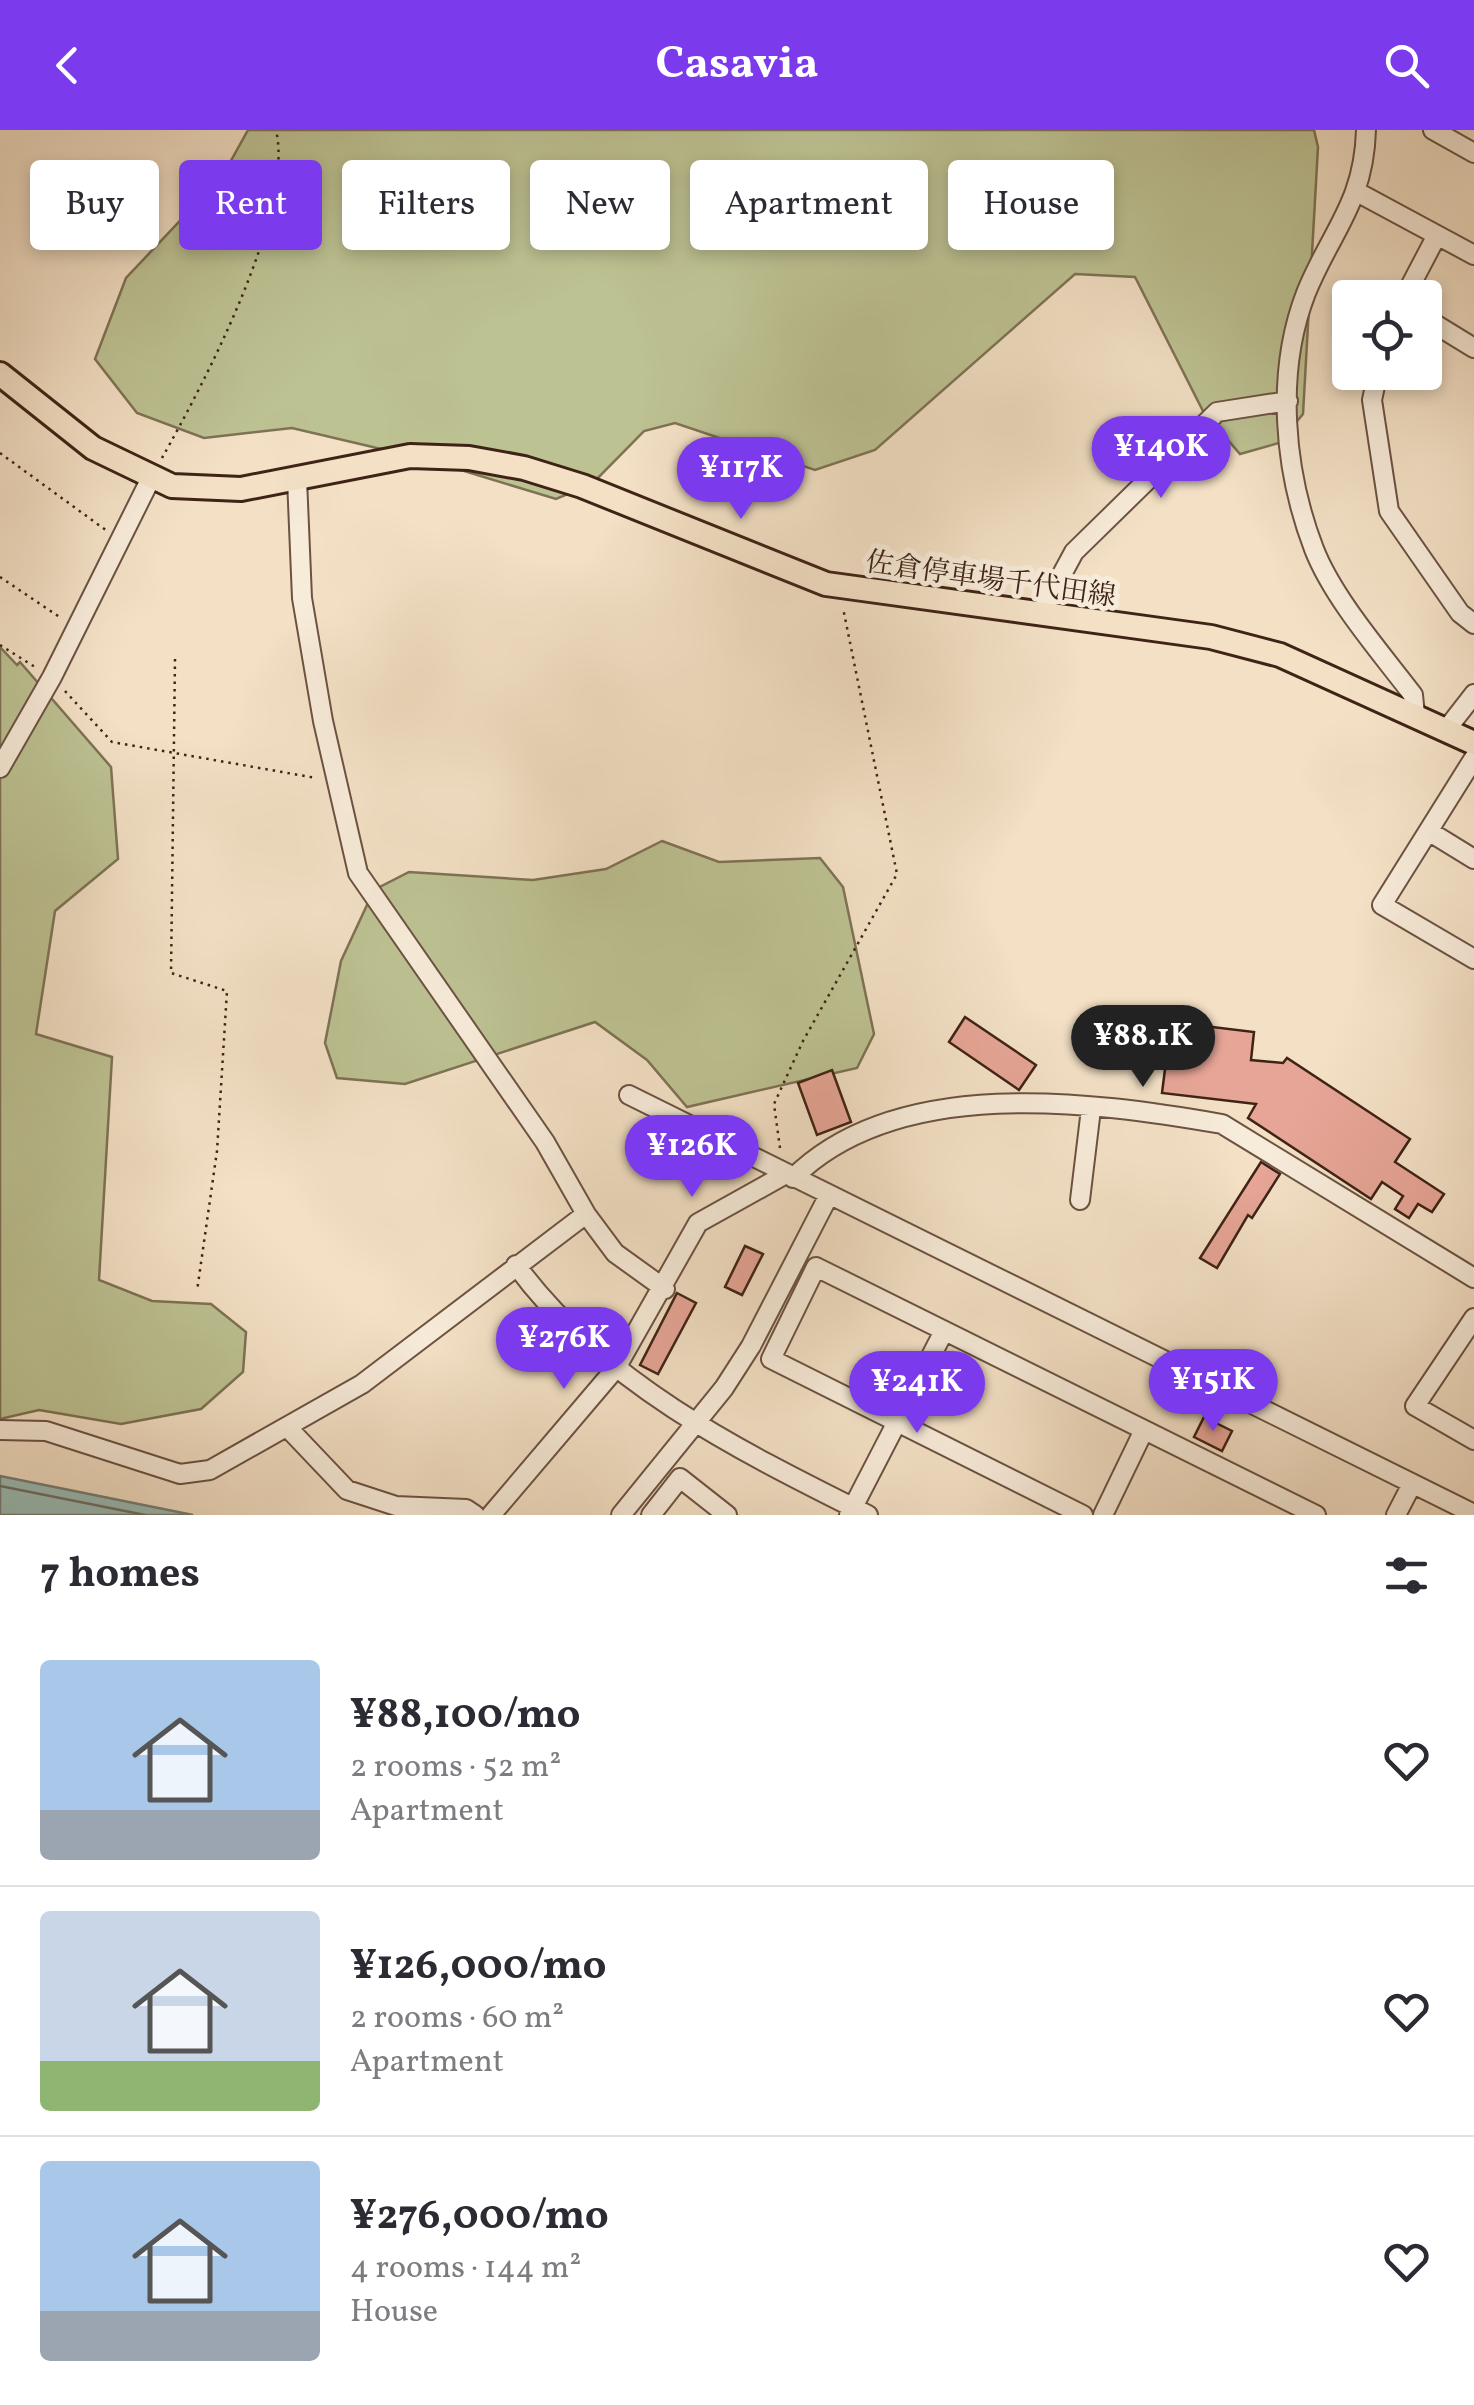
<!DOCTYPE html>
<meta charset="utf-8">
<style>
:root{--surface:#fff;--page:#f7f7f7;--text:#2b2b33;--muted:#7c7c81;--line:#e1e1e2;--accent:#7c3aed}
body{margin:0;font-family:Vollkorn,"Noto Serif JP",serif;background:var(--page);color:var(--text);height:100vh;display:flex;flex-direction:column;font-size:38px;white-space:nowrap}
*{box-sizing:border-box;margin:0}
p{font-size:32px;color:var(--muted)}
.icon{flex:none;width:55px;height:55px;fill:none;stroke:currentColor;stroke-width:2;stroke-linecap:round;stroke-linejoin:round}
.map{position:relative;height:1385px;overflow:hidden}
.drawer{display:flex;flex-direction:column;background:var(--surface);flex:1}
.drawer>*{flex:none}
.banner{position:absolute;left:30px;top:30px;width:1415px;height:90px;display:flex;gap:20px}
.buttons{position:absolute;left:1332px;top:150px;display:grid;gap:20px}
.buttons a{display:grid;place-items:center;width:110px;height:110px;border-radius:10px;background:var(--surface);box-shadow:0 5px 15px #0003;font-size:50px}
.price{position:absolute;translate:-50% -85px;padding:0 22px;border-radius:35px;background:var(--accent);color:#fff;font-size:32px;line-height:65px;filter:drop-shadow(0 2px 5px #0008)}
.price::after{content:'';position:absolute;left:50%;top:60px;width:30px;height:22px;margin-left:-15px;background:inherit;clip-path:polygon(0 0,100% 0,50% 100%)}
.price.current{background:#222;color:#fff}
ul{padding:0;list-style:none}
li{display:flex;align-items:center;gap:30px;height:250px;padding:0 40px}
li+li{border-top:2px solid var(--line)}
li span{display:grid;place-items:center;flex:none;width:280px;height:200px;border-radius:10px;color:#555}
li>.icon{margin-inline-start:auto}
span .icon{width:120px;height:120px;fill:#fffc;stroke-width:1}
li b{font-size:42px}
h2{display:flex;justify-content:space-between;align-items:center;height:120px;padding:0 40px;font-size:42px}
.tag{padding:0 35px;border-radius:10px;background:var(--surface);box-shadow:0 5px 15px #0003;font-size:35px;line-height:90px}
.tag.current{background:var(--accent);color:#fff}
header{display:flex;justify-content:space-between;align-items:center;height:130px;padding:0 40px;background:var(--accent);color:#fff;font-size:45px;font-weight:700}
.map>svg:first-child{display:block}
</style>
<header><svg class="icon" aria-label="back" viewBox="0 0 24 24"><path d="M15 5l-7 7 7 7"/></svg>Casavia<svg class="icon" aria-label="search" viewBox="0 0 24 24"><circle cx="10" cy="10" r="6"/><path d="M15 15l6 6"/></svg></header>
<div class="map">
<svg width="1474" height="1385" viewBox="0 0 1474 1385">
<rect width="100%" height="100%" fill="#f3e0c5"/>
<filter id="stains"><feTurbulence type="fractalNoise" baseFrequency=".002" numOctaves="4"/><feColorMatrix values="0 0 0 0 .2 0 0 0 0 .09 0 0 0 0 .02 0 0 0 .5 -.17"/></filter>
<radialGradient id="worn" r=".72"><stop offset=".6" stop-color="#630" stop-opacity="0"/><stop offset="1" stop-color="#630" stop-opacity=".3"/></radialGradient>
<path fill="#bdc293" stroke="#7e7254" stroke-width="2.5" d="M248,0H1314L1318,17L1303,284L1279,313L1240,324L1203,281L1135,147L1075,144L875,320L815,340L675,293L644,301L592,354L556,369L428,330L292,298L204,308L137,283L95,229L126,148L223,45Z
M0,517L17,535L20,532L111,637L118,729L55,781L36,904L112,927L99,1150L152,1171L211,1174L246,1202L243,1242L201,1279L121,1294L39,1280L0,1289Z
M662,711L719,732L820,728L843,757L874,904L857,938L687,977L647,930L595,892L405,954L337,948L325,913L341,831L374,760L409,742L533,750L606,739Z"/>
<path fill="#9bbdb8" stroke="#767f77" stroke-width="2.5" d="M0,1346L193,1385H0Z"/>
<g fill="none" stroke-linecap="round" stroke-linejoin="round">
<path stroke="#6d7067" stroke-width="2.5" d="M0,1356L145,1385"/>
</g>
<path fill="#e6a596" stroke="#3f2316" stroke-width="2.5" d="M965,887L1036,935L1019,960L949,912Z
M1171,892L1254,902L1251,930L1283,933L1287,928L1410,1009L1395,1032L1444,1064L1432,1082L1418,1074L1409,1088L1395,1079L1403,1066L1382,1052L1371,1069L1248,988L1256,974L1162,963Z
M832,940L851,992L817,1005L798,953Z
M1261,1032L1280,1044L1252,1088L1248,1085L1217,1138L1200,1128Z
M745,1116L763,1124L742,1165L725,1157Z
M677,1163L696,1173L658,1244L640,1235Z
M1204,1287L1232,1301L1222,1321L1194,1307Z"/>
<g fill="none" stroke-linecap="round" stroke-linejoin="round">
<g stroke="#6c5242" stroke-width="22">
<path id="minor" d="M1366,0C1364,73 1331,101 1306,163C1275,243 1284,341 1314,419C1333,468 1381,523 1413,565L1415,585
M1433,0L1474,23
M1357,62L1474,125
M1404,168L1437,105
M1425,188L1474,218
M1378,242L1372,270L1389,381L1460,483L1474,494
M297,349L302,468L323,591L358,743L545,1012L586,1084L615,1123L665,1159
M1040,485L1074,422L1217,282L1288,271
M1446,600L1474,564
M1474,628L1382,775L1474,829
M0,638L52,547L150,350
M1430,702L1474,729
M629,965L1474,1384
M793,1048C897,945 1090,971 1222,994L1474,1148
M1080,1070L1091,979
M516,1135C602,1253 740,1321 868,1385
M1474,1188L1415,1276L1474,1310
M289,1299L347,1360L396,1376L466,1379L475,1385
M0,1300L46,1301L180,1344L210,1340L362,1254L586,1084
M491,1385L616,1238L698,1093L786,1044
M621,1385L724,1258L751,1216L829,1065
M651,1385L680,1348L727,1385
M849,1385L944,1201
M1083,1385L771,1229L816,1137L1316,1385
M1103,1385L1144,1300
M1396,1385L1412,1354"/>
</g>
<g stroke="#3f2316" stroke-width="28">
<path id="major" d="M0,244L93,318L172,356L241,359L410,326L469,328L524,338L582,356L826,454L1211,507L1280,525L1474,613"/>
</g>
<path stroke="#3f2316" stroke-width="2.5" stroke-dasharray="2.5 5" stroke-linecap="butt" d="M0,323L107,401
M162,328C203,255 295,82 276,0
M0,447L61,488
M0,515L35,537
M175,529L171,843L227,861L217,1021L197,1161
M65,561L112,612L316,648
M780,1018L774,974L803,911L897,744L843,478"/>
<use href="#minor" stroke="#f7ebd9" stroke-width="18"/>
<use href="#major" stroke="#f3e0c5" stroke-width="22"/>
</g>
<g text-anchor="middle" stroke-width="10" stroke-linejoin="round" paint-order="stroke">
<g font-size="28" fill="#3f2316" stroke="#f7ebd9">
<text transform="translate(991 448) rotate(8)" y="10">佐倉停車場千代田線</text>
</g>
</g>
<rect width="100%" height="100%" filter="url(#stains)"/>
<rect width="100%" height="100%" fill="url(#worn)"/>
</svg>
<div class="buttons">
<a><svg class="icon" aria-label="locate" viewBox="0 0 24 24"><circle cx="12" cy="12" r="6"/><path d="M12 2v4M12 18v4M2 12h4M18 12h4"/></svg></a>
</div>
<b class="price" style="left:1161px;top:371px">¥140K</b>
<b class="price" style="left:741px;top:392px">¥117K</b>
<b class="price current" style="left:1143px;top:960px">¥88.1K</b>
<b class="price" style="left:692px;top:1070px">¥126K</b>
<b class="price" style="left:564px;top:1262px">¥276K</b>
<b class="price" style="left:1213px;top:1304px">¥151K</b>
<b class="price" style="left:917px;top:1306px">¥241K</b>
<div class="banner">
<a class="tag">Buy</a>
<a class="tag current">Rent</a>
<a class="tag">Filters</a>
<a class="tag">New</a>
<a class="tag">Apartment</a>
<a class="tag">House</a>
</div>
</div>
<section class="drawer">
<h2>7 homes<svg class="icon" aria-label="filters" viewBox="0 0 24 24"><path d="M4 7h16M4 17h16"/><circle cx="9" cy="7" r="2"/><circle cx="15" cy="17" r="2"/></svg></h2>
<ul>
<li><span style="background:linear-gradient(#a9c7e8 75%,#9aa5b1 0)"><svg class="icon" aria-label="home" viewBox="0 0 24 24"><path d="M3 11l9-7 9 7M6 9v11h12V9"/></svg></span><div><b>¥88,100/mo</b><p>2 rooms · 52 m²</p><p>Apartment</p></div><svg class="icon" aria-label="heart" viewBox="0 0 24 24"><path d="M12 20l-8-8c-3-5 5-10 8-4 3-6 11-1 8 4z"/></svg></li>
<li><span style="background:linear-gradient(#c9d6e8 75%,#8fb573 0)"><svg class="icon" aria-label="home" viewBox="0 0 24 24"><path d="M3 11l9-7 9 7M6 9v11h12V9"/></svg></span><div><b>¥126,000/mo</b><p>2 rooms · 60 m²</p><p>Apartment</p></div><svg class="icon" aria-label="heart" viewBox="0 0 24 24"><path d="M12 20l-8-8c-3-5 5-10 8-4 3-6 11-1 8 4z"/></svg></li>
<li><span style="background:linear-gradient(#a9c7e8 75%,#9aa5b1 0)"><svg class="icon" aria-label="home" viewBox="0 0 24 24"><path d="M3 11l9-7 9 7M6 9v11h12V9"/></svg></span><div><b>¥276,000/mo</b><p>4 rooms · 144 m²</p><p>House</p></div><svg class="icon" aria-label="heart" viewBox="0 0 24 24"><path d="M12 20l-8-8c-3-5 5-10 8-4 3-6 11-1 8 4z"/></svg></li>
</ul>
</section>
